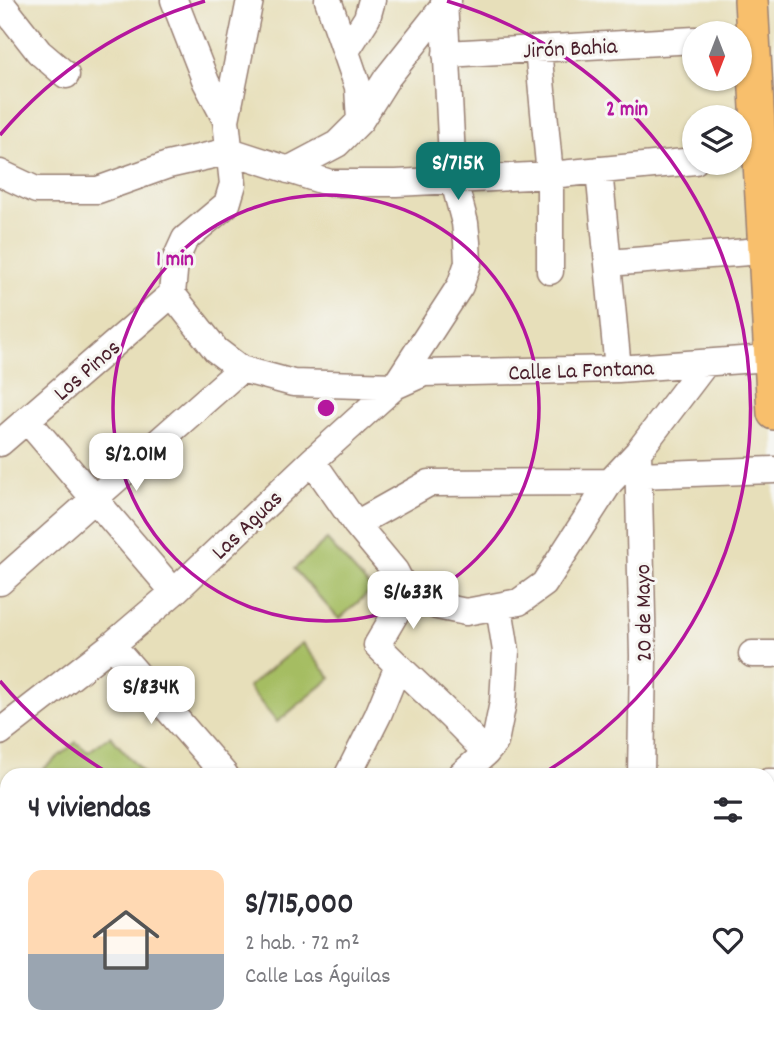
<!DOCTYPE html>
<html lang="es">
<meta charset="utf-8">
<style>
:root{--surface:#fff;--page:#f7f7f7;--text:#2b2b33;--muted:#7c7c81;--accent:#0f766e}
body{margin:0;font-family:Dekko,sans-serif;background:var(--page);color:var(--text);height:100vh;display:flex;flex-direction:column;font-size:26px;white-space:nowrap}
*{box-sizing:border-box;margin:0}
p{font-size:23px;color:var(--muted)}
.icon{flex:none;width:38px;height:38px;fill:none;stroke:currentColor;stroke-width:2;stroke-linecap:round;stroke-linejoin:round}
.map{position:relative;flex:1;overflow:hidden}
.side{position:absolute;left:0px;top:768px;width:775px;height:275px;display:flex;flex-direction:column;background:var(--surface);border-radius:21px 21px 0 0;box-shadow:0 2px 5px #0004}
.side>*{flex:none}
.needle{width:46px;rotate:180deg}
.buttons{position:absolute;left:682px;top:21px;display:grid;gap:14px}
.buttons a{display:grid;place-items:center;width:70px;height:70px;border-radius:50%;background:var(--surface);box-shadow:0 2px 5px #0004;font-size:35px}
.price{position:absolute;translate:-50% -60px;padding:0 16px;border-radius:14px;background:#fff;color:#222;font-size:23px;line-height:46px;filter:drop-shadow(0 2px 4px #0008)}
.price::after{content:'';position:absolute;left:50%;top:42px;width:21px;height:16px;margin-left:-10px;background:inherit;clip-path:polygon(0 0,100% 0,50% 100%)}
.price.on{background:var(--accent);color:#fff}
ul{padding:0;list-style:none}
li{display:flex;align-items:center;gap:21px;height:175px;padding:0 28px}
li span{display:grid;place-items:center;flex:none;width:196px;height:140px;border-radius:14px;color:#555}
li>.icon{margin-inline-start:auto}
span .icon{width:84px;height:84px;fill:#fffc;stroke-width:1}
li b{font-size:30px}
h2{display:flex;justify-content:space-between;align-items:center;height:84px;padding:0 28px;font-size:30px}
.map>svg:first-child{display:block}
</style>
<div class="map">
<svg width="774" height="1042" viewBox="0 0 774 1042">
<rect width="100%" height="100%" fill="#f6f6f2"/>
<filter id="ink" filterUnits="userSpaceOnUse"><feTurbulence type="fractalNoise" baseFrequency=".0143" numOctaves="2"/><feDisplacementMap in="SourceGraphic" scale="14" xChannelSelector="R" yChannelSelector="G"/><feConvolveMatrix kernelMatrix="1 2 1 2 8 2 1 2 1" color-interpolation-filters="sRGB"/></filter>
<filter id="wash" filterUnits="userSpaceOnUse"><feTurbulence type="fractalNoise" baseFrequency=".00686" numOctaves="4" result="noise"/><feDisplacementMap in="SourceGraphic" scale="28" xChannelSelector="R" yChannelSelector="G"/><feGaussianBlur stdDeviation="1.57" result="paint"/><feColorMatrix in="noise" values="0 0 0 0 0 0 0 0 0 0 0 0 0 0 0 0 0 1.4 0 .05"/><feComposite in="paint" operator="in"/></filter>
<g filter="url(#wash)">
<rect width="100%" height="100%" fill="#e7dfba"/>
<path fill="#a5bd62" stroke="#786e46" stroke-width="2" d="M327,540L372,590L339,619L294,569Z
M302,643L331,678L277,722L248,687Z
M110,736L145,775H36L76,742L88,752Z
M7,800V834L0,827V806Z"/>
</g>
<g filter="url(#ink)">
<g fill="none" stroke-linecap="round" stroke-linejoin="round">
<g stroke="#987f72" stroke-width="29">
<path id="minor" d="M174,0L206,82L226,120
M250,0L226,120L233,184L227,204L185,239L175,261L172,294L216,350L241,369L293,383L395,386L424,373L618,369L769,358
M328,0L358,87L360,121
M0,2L39,52L66,75
M538,49L550,175V271
M346,51L367,18L372,0
M446,54L695,40
M288,170L337,144L360,121L387,78L448,1
M599,170L618,369
M0,173L36,190H98L168,165L230,151L330,183H396L550,175L695,161
M608,263L774,250
M27,420L174,592
M0,443L172,294
M638,452L643,656L641,775
M312,461L356,524L395,571L407,594L437,606L466,612L519,602L544,584L610,482L638,452L705,364
M639,475L774,470
M356,524L429,483L610,482
M0,582L241,369
M407,594L377,645C413,682 453,715 486,753
M112,645L225,775
M752,654H774
M0,732L112,645L174,592L312,461L395,386L460,286L468,263L467,242L465,223L453,178L444,0
M348,775L378,715L398,666
M461,775L486,753L495,742L503,702L506,651L499,607
M768,782H774
M0,851L7,859
M768,905H774
M0,1010L7,1004
M768,1033H774
M430,1036L434,1042
M139,1042L146,1036
M354,1042L361,1036
M571,1042L575,1036
M670,1042V1036"/>
</g>
<g stroke="#987f72" stroke-width="36">
<path id="major" d="M751,0L774,413"/>
</g>
<use href="#minor" stroke="#fff" stroke-width="26"/>
<use href="#major" stroke="#f8bf6c" stroke-width="33"/>
</g>
</g>
<g fill="none" stroke="#b5179e" stroke-width="3.5">
<circle cx="326" cy="408" r="213"/>
<path d="M110 774A425 425 0 0 1 0 681M0 135A425 425 0 0 1 205 1M447 1A425 425 0 0 1 542 774"/>
</g>
<g text-anchor="middle" stroke-width="6" stroke-linejoin="round" paint-order="stroke">
<g font-size="23" fill="#4a1f2b" stroke="#f6f6f2">
<text transform="translate(570 47) rotate(-3)" y="8">Jirón Bahia</text>
<text transform="translate(86 369) rotate(-41)" y="8">Los Pinos</text>
<text transform="translate(581 369) rotate(-2)" y="8">Calle La Fontana</text>
<text transform="translate(246 524) rotate(-44)" y="8">Las Aguas</text>
<text transform="translate(642 613) rotate(-91)" y="8">20 de Mayo</text>
</g>
</g>
<circle cx="326" cy="408" r="10" fill="#b5179e" stroke="#f6f6f2" stroke-width="3.5"/>
<g font-size="21" text-anchor="middle" font-weight="bold" fill="#b5179e" stroke="#f6f6f2" stroke-width="6" stroke-linejoin="round" paint-order="stroke">
<text x="627" y="115">2 min</text>
<text x="175" y="265">1 min</text>
</g>
</svg>
<div class="buttons">
<a><svg class="needle" viewBox="-14 -14 28 28"><path d="M0-13l5 13h-10z" fill="#e53935"/><path d="M0 13l5-13h-10z" fill="#7c7c81"/></svg></a>
<a><svg class="icon" aria-label="layers" viewBox="0 0 24 24"><path d="M12 4l9 5-9 5-9-5zM3 14l9 5 9-5"/></svg></a>
</div>
<b class="price on" style="left:458px;top:202px">S/715K</b>
<b class="price" style="left:136px;top:493px">S/2.01M</b>
<b class="price" style="left:413px;top:631px">S/633K</b>
<b class="price" style="left:151px;top:726px">S/834K</b>
<section class="side">
<h2>4 viviendas<svg class="icon" aria-label="filters" viewBox="0 0 24 24"><path d="M4 7h16M4 17h16"/><circle cx="9" cy="7" r="2"/><circle cx="15" cy="17" r="2"/></svg></h2>
<ul>
<li><span style="background:linear-gradient(#ffd9b3 60%,#9aa5b1 0)"><svg class="icon" aria-label="home" viewBox="0 0 24 24"><path d="M3 11l9-7 9 7M6 9v11h12V9"/></svg></span><div><b>S/715,000</b><p>2 hab. · 72 m²</p><p>Calle Las Águilas</p></div><svg class="icon" aria-label="heart" viewBox="0 0 24 24"><path d="M12 20l-8-8c-3-5 5-10 8-4 3-6 11-1 8 4z"/></svg></li>
</ul>
</section>
</div>
